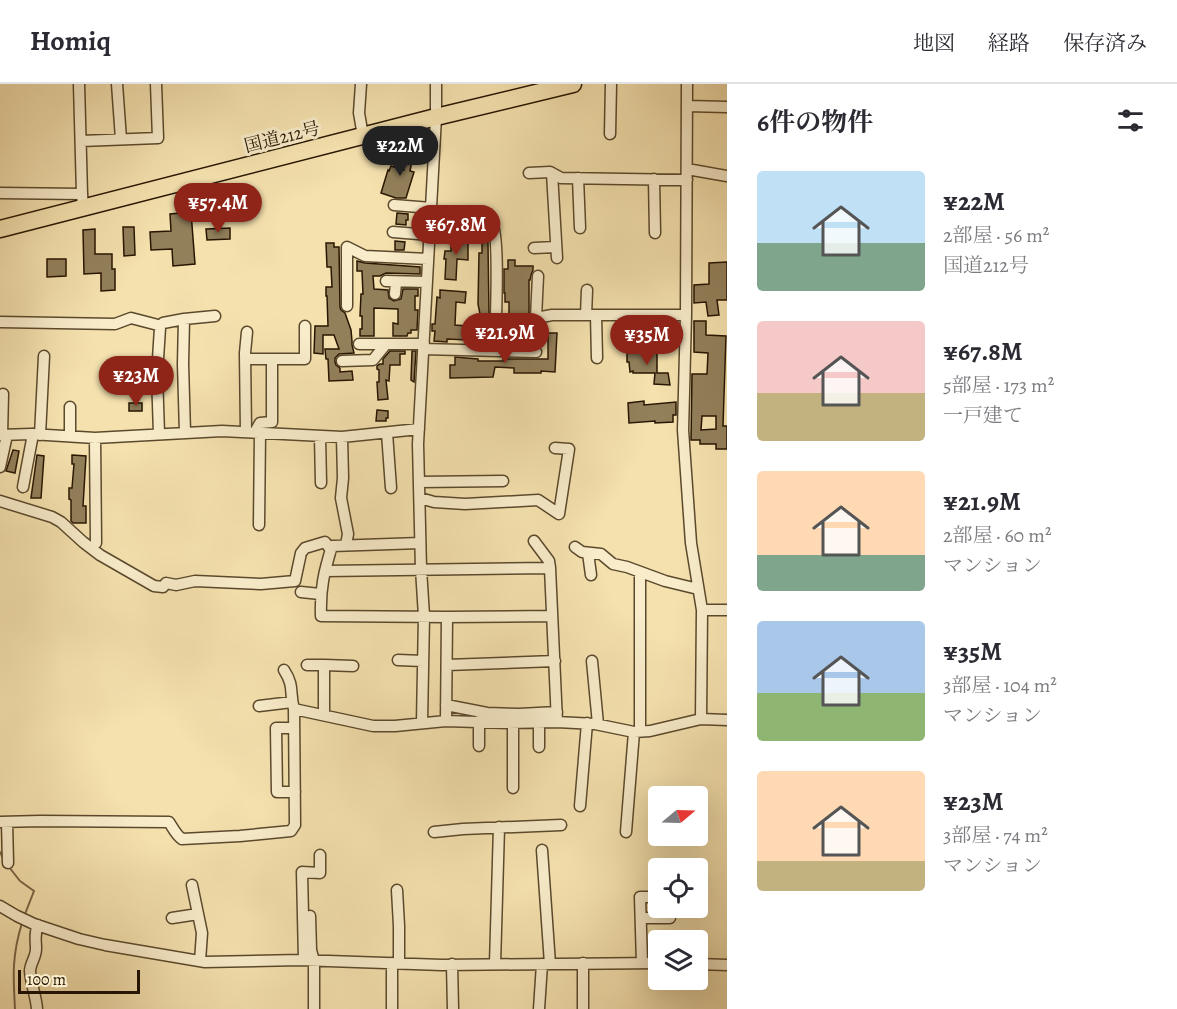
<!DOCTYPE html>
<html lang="ja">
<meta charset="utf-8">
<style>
:root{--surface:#fff;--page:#f7f7f7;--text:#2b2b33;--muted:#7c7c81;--line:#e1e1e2;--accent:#8f2418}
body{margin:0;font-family:Alegreya,"Noto Serif JP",serif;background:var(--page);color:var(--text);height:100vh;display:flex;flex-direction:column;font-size:22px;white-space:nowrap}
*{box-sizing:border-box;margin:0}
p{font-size:20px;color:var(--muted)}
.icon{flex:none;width:33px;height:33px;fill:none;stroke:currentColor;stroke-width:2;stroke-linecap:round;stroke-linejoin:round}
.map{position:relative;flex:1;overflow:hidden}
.sheet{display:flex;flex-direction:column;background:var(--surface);width:450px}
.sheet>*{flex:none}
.needle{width:39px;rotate:71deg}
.tools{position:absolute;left:648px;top:702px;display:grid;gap:12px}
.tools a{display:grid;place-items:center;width:60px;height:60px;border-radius:6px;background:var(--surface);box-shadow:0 6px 24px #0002;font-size:30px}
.scale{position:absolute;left:18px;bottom:15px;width:122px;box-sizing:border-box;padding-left:6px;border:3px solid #281602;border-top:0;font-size:16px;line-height:21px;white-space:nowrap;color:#281602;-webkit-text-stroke:4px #f8ecca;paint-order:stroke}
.price{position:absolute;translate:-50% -51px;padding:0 14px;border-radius:21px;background:var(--accent);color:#fff;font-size:20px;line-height:39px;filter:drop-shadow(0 2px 3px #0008)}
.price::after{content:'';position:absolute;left:50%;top:36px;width:18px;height:14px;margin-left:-9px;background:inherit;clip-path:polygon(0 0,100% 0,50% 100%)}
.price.current{background:#222;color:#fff}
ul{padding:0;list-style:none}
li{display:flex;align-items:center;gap:18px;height:150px;padding:0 30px}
li span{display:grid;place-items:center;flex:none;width:168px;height:120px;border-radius:6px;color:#555}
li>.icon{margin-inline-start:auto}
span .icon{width:72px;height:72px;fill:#fffc;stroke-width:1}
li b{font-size:26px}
h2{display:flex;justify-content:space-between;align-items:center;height:72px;padding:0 30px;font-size:26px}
header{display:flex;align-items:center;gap:36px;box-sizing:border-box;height:84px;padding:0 30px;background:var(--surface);border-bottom:2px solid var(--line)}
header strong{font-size:28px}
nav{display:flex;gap:33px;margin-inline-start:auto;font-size:21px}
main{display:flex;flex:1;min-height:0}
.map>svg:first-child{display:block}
</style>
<header>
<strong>Homiq</strong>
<nav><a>地図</a><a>経路</a><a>保存済み</a></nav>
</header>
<main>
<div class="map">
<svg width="727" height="925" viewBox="0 0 727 925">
<rect width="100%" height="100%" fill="#f4e1ae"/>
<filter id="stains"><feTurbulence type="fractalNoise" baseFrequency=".00333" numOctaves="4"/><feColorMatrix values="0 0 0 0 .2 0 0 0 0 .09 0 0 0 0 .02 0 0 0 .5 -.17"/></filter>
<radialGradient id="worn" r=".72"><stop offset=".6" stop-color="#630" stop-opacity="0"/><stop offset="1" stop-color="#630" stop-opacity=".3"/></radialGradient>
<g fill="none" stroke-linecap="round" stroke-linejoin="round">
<path stroke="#796646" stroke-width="2" d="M0,768L4,776
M9,783L20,797L34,807L25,830
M15,925C13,891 12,871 22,839"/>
</g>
<path fill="#92805b" stroke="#281602" stroke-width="1.5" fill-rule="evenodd" d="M405,66H420L417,77H412L410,87L414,88L406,114H396L381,109L388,86L389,87L391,82L404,86Z
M191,128L195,180L173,182L172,165L151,166L150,148L171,147L170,130Z
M397,129L408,130V136H406V141L396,140Z
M123,143H134L135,171L124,172Z
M230,144V155L207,156L206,145Z
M95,145V170H112V185H115V206L101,207V189L84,190L83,146Z
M482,151H487L488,160L489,230H480L478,220L479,169H482Z
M451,154H468V176L457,175L456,196L445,195L446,175H444L445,167H451Z
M395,157L405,158L404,166H395Z
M326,159H334V163H339L340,223L341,226L345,229L351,246L352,257V261L354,269L339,270L335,274V278L336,281L340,284V288L352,287L353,296L329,297L328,275H326L325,265H339L334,251H323V270L314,269L315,242H328L327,212H326V203H332L331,183H327Z
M47,175H66V192L47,193Z
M508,176H515V182H533V186L531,191L530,196H529V234L530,241L538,242V252H523V258L503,257V234H509V218H505V209H504V185H508Z
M357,177L365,179L420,183V190L386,189L380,192H373L374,205L388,206L389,214L394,217L401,215L403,205H418V212H415V226H418L417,246H411V249H408L407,252H393V239L398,240V225L374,224V252H360V245H362V232H360L361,210H363L362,187H357Z
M727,178V216H717L719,231L708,232L706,218L694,219V201L709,200V179Z
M440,206L466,208L465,219L456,218L455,241L466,242V244H482V259H470L468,256L447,255V258L434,257L435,247H432V240H435L437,213L440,214Z
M694,237H706V251L726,252L723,342H727V365H716V360H700V356H691L692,290H707L708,269L694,268ZM702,332H716V345L701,346Z
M664,239H678V253H663Z
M548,249H557L555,288L541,287V289H514V284L495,283L493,293L450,294V281H455V273L478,275V277H503V275H548Z
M390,267H405V270H400V281H390L389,297L386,296L388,315L378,316L377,298H379V286L377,285V282L380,280H383V275Z
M412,267H416L414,298L411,296Z
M649,267V269L657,268V289H668L670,301L654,300L655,289H633V287L630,288L629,278H627V268Z
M644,317V321L676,318V331H673V338L655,339V337L629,339L628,319Z
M129,319H142V327H129Z
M377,326L388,327V334H386V337H376Z
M13,366L19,367L15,389L6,387Z
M37,371L44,372L41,414H31Z
M72,371L86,372L83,422H86V439H73L71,437V416L69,415V404H72L74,380H72Z"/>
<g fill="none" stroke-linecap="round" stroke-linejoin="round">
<g stroke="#5b492d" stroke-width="13">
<path id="minor" d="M79,0L82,110L83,123
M117,0L121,55
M361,0L359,29L363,52
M687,0L686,231L683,346L691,459L702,526L701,635
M687,22L727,23
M610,50L611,0
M81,57L158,54L156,0
M687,85L727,92
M529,89L550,88L561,94L687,96
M552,89L557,174
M578,94L580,144
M654,95L655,149
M0,109L82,110
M394,121L431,124
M431,127C444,129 482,128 491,137C501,148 495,247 495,267
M393,148L430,151
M534,164L556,163
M538,192L536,234L552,231H686
M386,197L427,198
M395,210L396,198
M347,222V163L365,172L428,175
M586,231L587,206
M596,231L597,274
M0,238L115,240L131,234L158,241L160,244L157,290L159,350
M163,239L184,235
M359,260H424
M423,265L536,268
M246,275H272V338L260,339L255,348
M272,275H305V242
M342,277L373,276L386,260
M246,348L245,269L247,248
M185,349L183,280L184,235L215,232
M387,349L391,404
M0,351L31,350L95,354L222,347L342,353L419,345
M2,351L3,310
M40,351L44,272
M70,352V323
M320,352L321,399
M342,353L343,394L341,414L348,450L346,461
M95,354L96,459
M0,383L7,351
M419,398L503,397
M23,403L33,350
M420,414L434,418L465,420L538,416L559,430L569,365L555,364
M0,417L52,433L61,438L83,458L100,471L154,502L163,503L166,499L176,501L195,497L261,500L295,497L301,469L305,464L325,458L331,466
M259,441L260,348
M534,457L549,477L550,484
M420,459L332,462C324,488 320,504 321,532L447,533L552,532
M575,463L582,468L601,470L613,480L627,483L665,497L698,505
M588,469L591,491
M325,487L550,484L557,638
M301,508L320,510
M702,526H727
M398,576L423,577
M592,577L598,640
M307,581H324V631
M324,581L353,582
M447,581L555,577
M446,621L487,629L519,630L557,628
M259,622L292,618
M294,625L373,642H395L446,637L508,639L557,638L595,640L634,648L650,647L701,635L727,636
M446,637L447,533
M422,638L424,532L421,485L418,360L436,33V0
M539,638V663
M294,644H276L277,708H295
M640,647V488
M479,662V637
M513,704V639
M580,722L587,639
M0,738L40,737L169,738C173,744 176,751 182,755L240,752L291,747L295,741L294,625C289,608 295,603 284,586
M7,738L8,779
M434,748L463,745L561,741
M626,748L634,648
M542,766L550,880
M192,801L202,849L200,877
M397,806L399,842V879
M0,822L17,832L34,840L79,855L105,861L205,878L300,876L442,881L658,879
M310,832L311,866L314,877V925
M172,834L198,830
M641,834H670
M304,876L302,788L320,789V771
M583,879V925
M642,879L640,813H658
M452,880L453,925
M495,880L499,743
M698,880L727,881
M37,925C36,912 31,900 30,887C30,880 36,873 36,865C36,855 34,850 38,841
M392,925V879
M539,925L542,880"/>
</g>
<g stroke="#281602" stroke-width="19">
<path id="highway" d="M0,145L436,33L573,0"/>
</g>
<use href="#minor" stroke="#f8ecca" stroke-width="10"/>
<use href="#highway" stroke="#f4e1ae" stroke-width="16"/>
</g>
<g text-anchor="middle" stroke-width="6" stroke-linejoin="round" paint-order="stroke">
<g font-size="18" fill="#281602" stroke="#f8ecca">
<text transform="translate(282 53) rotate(-14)" y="6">国道212号</text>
</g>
</g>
<rect width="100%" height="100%" filter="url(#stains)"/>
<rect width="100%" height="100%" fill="url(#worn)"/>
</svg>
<div class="tools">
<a><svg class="needle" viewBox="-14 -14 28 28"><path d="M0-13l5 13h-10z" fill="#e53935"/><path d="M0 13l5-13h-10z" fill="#7c7c81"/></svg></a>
<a><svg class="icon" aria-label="locate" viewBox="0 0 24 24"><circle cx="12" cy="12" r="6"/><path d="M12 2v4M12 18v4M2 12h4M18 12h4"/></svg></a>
<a><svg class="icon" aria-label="layers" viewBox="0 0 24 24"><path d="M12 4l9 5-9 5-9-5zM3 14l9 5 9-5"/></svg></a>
</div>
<div class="scale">100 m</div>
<b class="price current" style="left:400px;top:93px">¥22M</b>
<b class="price" style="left:218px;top:150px">¥57.4M</b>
<b class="price" style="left:456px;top:172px">¥67.8M</b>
<b class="price" style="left:505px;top:280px">¥21.9M</b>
<b class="price" style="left:647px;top:282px">¥35M</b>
<b class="price" style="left:136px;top:323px">¥23M</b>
</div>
<section class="sheet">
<h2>6件の物件<svg class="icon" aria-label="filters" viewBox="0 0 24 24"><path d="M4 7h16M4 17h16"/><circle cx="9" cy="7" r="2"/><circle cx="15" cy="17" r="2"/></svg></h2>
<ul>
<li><span style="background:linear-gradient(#bfe0f5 60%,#7fa58c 0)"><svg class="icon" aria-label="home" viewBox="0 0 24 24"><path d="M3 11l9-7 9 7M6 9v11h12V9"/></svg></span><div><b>¥22M</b><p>2部屋 · 56 m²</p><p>国道212号</p></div></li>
<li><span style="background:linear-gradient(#f6c9c9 60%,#c2b280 0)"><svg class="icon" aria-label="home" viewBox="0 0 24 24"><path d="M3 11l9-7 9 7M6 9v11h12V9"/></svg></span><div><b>¥67.8M</b><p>5部屋 · 173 m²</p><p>一戸建て</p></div></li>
<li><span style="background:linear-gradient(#ffd9b3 70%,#7fa58c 0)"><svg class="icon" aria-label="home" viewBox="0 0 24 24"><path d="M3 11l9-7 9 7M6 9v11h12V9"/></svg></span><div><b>¥21.9M</b><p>2部屋 · 60 m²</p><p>マンション</p></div></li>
<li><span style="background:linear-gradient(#a9c7e8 60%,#8fb573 0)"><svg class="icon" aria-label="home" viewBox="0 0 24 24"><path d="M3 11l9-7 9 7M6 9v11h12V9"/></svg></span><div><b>¥35M</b><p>3部屋 · 104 m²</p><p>マンション</p></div></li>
<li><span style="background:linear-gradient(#ffd9b3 75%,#c2b280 0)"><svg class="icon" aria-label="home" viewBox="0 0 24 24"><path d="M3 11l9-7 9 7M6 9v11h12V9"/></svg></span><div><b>¥23M</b><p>3部屋 · 74 m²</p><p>マンション</p></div></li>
</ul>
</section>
</main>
